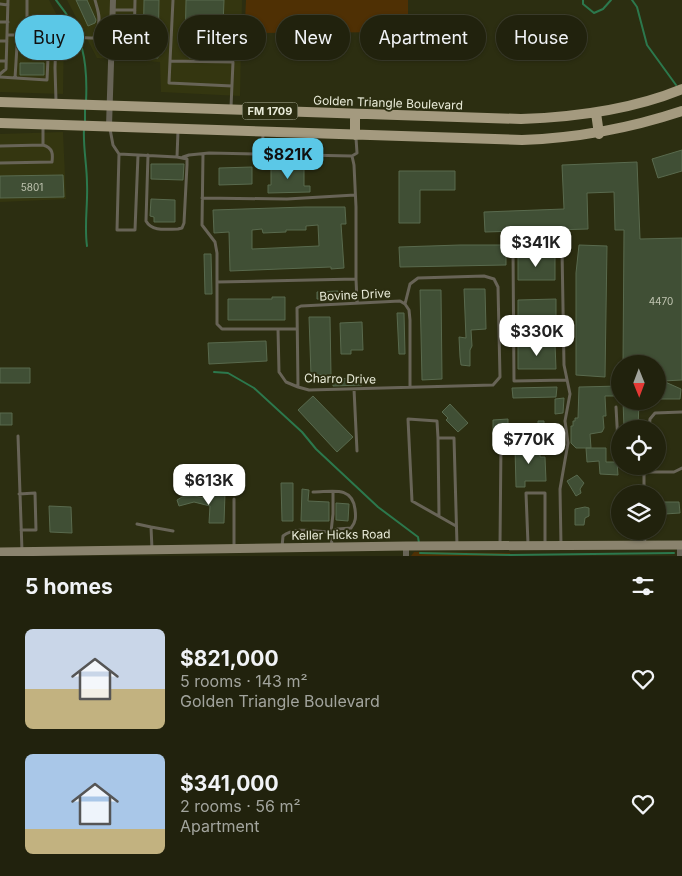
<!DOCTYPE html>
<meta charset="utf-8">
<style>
:root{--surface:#21220d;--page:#2d2f1b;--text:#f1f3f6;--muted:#a2a49d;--line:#3e3f2e;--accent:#5bc8e7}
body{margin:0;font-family:Inter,sans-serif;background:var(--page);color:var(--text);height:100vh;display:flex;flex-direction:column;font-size:19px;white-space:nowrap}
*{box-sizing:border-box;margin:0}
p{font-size:16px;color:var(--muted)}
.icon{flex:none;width:28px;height:28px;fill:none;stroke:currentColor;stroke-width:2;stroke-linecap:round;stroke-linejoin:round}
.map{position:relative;height:556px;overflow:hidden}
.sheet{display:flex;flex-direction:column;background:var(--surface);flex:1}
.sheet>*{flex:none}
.hud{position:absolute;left:15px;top:15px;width:652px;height:45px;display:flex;gap:10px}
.needle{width:32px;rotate:179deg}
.tools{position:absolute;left:611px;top:355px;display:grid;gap:10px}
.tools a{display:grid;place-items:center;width:55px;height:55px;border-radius:50%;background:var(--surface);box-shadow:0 1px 4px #0004,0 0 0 1px var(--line);font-size:25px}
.price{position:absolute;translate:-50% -42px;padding:0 11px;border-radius:10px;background:#fff;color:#222;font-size:16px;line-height:32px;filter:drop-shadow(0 1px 2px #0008)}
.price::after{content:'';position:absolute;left:50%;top:30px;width:15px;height:11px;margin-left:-8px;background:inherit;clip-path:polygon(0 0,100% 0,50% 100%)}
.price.on{background:var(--accent);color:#111}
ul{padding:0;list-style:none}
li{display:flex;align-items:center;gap:15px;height:125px;padding:0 25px}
li span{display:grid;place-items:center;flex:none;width:140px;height:100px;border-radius:8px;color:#555}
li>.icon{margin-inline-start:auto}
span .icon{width:60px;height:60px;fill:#fffc;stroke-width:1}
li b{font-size:21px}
h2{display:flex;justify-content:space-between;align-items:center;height:60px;padding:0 25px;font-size:21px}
.pill{padding:0 18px;border-radius:22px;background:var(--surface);box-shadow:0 1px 4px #0004,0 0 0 1px var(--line);font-size:18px;line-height:45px}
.pill.on{background:var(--accent);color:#111}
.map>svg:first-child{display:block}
</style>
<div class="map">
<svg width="682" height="556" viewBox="0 0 682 556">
<rect width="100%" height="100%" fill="#2c2e11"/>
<path fill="#343610" d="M0,0H49L64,29L63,94L0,92Z
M67,0H242L240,96L161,92L160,62L97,58Z
M63,132L66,199L0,202V134Z"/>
<path fill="#4f3004" d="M246,0H408V32L251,33V22H245Z
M414,552L510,553L511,556H411Z"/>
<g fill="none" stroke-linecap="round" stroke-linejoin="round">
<path stroke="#2c784d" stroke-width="2" d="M56,0C83,33 88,61 86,102
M583,0V4L594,13L603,9L611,0
M632,0L637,7L647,45L676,85
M85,122V109
M84,129C83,148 87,165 87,184C88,205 84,225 87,246
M214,372L228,373L254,388L302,432L316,449L378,507L418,537L419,543
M420,553L512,555L674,553"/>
</g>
<path fill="#404f35" stroke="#596a4e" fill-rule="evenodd" d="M76,0H87L96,20L95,23L88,26Z
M144,0H159L158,58H143Z
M186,0H224L222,52L199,51V58H189L190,51L185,50Z
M20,63H44V75H20Z
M682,150V171L658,178L652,159Z
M637,162L640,239L682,238V380L663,381L681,389L680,399H658V364H623L624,230H615L614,192L587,193L588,229L485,232L484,212L564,209L562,165Z
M151,164H184L183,180L151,179Z
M304,166V186H310V192L268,193V185H271V167Z
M252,167V184L219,185V168Z
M399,171H455V190H420V223H399Z
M63,175L64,197L0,198V176Z
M151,199L175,200V222H154V217L150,216Z
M305,207H345L346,224H341L344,268L331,269V267L230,271L229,232L214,233L213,210ZM318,225L319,246L252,249V230L262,229L263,233L286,232V230H306V226Z
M460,245H506V265L400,267L399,247Z
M579,245L607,246L605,377L576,375V273Z
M204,254H211L212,294H205Z
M518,255H555V280H518Z
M464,289H485L486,329L471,330L472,346L470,350V366L461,365L460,357L459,337L466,338Z
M420,290H441L442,379L422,380Z
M338,291V299H317V292Z
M272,297H285V320H228V299H272Z
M556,299V325H518V300Z
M397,313H404L405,354H399Z
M309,317H330L331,375H311Z
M362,322L363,350H351V354H341L340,323Z
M266,341L267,361L209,364L208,343Z
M518,344H555L556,369H518Z
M0,368H30V383H0Z
M362,378V385L333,386V379Z
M620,386V396H605L606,416H603L604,428L602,432L590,434L591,448H576L571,443V426H573V421H575V418H578L579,387Z
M557,387L556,397L513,398L512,388Z
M313,396L353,437L337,452L298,410Z
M564,398L563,413L555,414V399Z
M623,401H639L638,429L624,428Z
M450,404L468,423L458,432L446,420L448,418L442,412Z
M0,413H12V425H0Z
M508,419V435H493V420Z
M538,421H544V435L530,436L529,424H538Z
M540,440V457H545L546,481H525V487H516L515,447L532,446Z
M586,448H606V462H617L618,475L600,474L599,461L587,462Z
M577,475L584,483L580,489L581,493L576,496L567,481Z
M281,483H293V521H282Z
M302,489L309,490L308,501L329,502V521H301Z
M210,493H225L224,523H209L210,506L194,502L179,506L177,500L182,497L194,496L210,499Z
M660,502H679L680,513L665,514V512H658V503Z
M336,503L349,504L348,521L336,520Z
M49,506L71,507L72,533L50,532Z
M585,507L589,508V516L585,518L584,525H575V509Z"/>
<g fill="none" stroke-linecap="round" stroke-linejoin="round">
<path stroke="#686457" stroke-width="3" d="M27,0V35L112,39L124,46L134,47L135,0
M173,0L170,61L233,62L231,107
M0,4L8,5
M113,10H135
M0,22H8
M7,35H27
M56,36L55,68L56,101
M94,38C94,33 96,31 98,26C101,17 97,8 95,0
M0,41H7
M17,46L18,35
M0,61H6
M170,61L169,83L232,86
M0,74L6,69L8,0
M0,77L47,80L49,36
M15,78L17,46H48
M110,129L113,145L119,154L177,157L178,131
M0,146L43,145
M119,154L117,230H135L138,155
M203,154L202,225L215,242L217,253V282L356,279V207L354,165L352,156
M262,154L263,135
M148,155L146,221C152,232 167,229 178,229L182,228L184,223L187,165V159L177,157
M183,157L189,155L209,153L352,156L357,153L356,138
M0,163L52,162C53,154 53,148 43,145V126
M202,198L287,199L355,195
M484,276L494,279L498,287L500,377L493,385L309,390L298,387L297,308L301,306L400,301L405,304L410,284L418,278Z
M356,279L357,302
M217,282V324L222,329H297
M405,304L409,310L410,320V387
M278,329L279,372L286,382L298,387
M354,389L357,451
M616,407L618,443L620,447
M649,429L650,419L655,413L682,412
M18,436L22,551
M438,438L439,516
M313,492C331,492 352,485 355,509C356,517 356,522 351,528L338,529L331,532L332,547
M19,494L35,493L36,530H21
M644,494V472H674L682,468
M137,524L151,527
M456,526L412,501L408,419L437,421L438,438H454L457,545
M644,531L645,544
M528,544L526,493H545V545
M500,545L501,443
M561,545L560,489L568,443L565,421L570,394L564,365L562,249L513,250L514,381L567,380
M282,547L283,536C295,526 317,532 331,532L333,514V492
M152,549L151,527L173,531
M234,549V499"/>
<path stroke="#686457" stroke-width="6" d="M109,126L113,0
M680,545V556
M406,546V556"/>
<path stroke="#8a836e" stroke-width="9" d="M0,552L406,546L682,545"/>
<path stroke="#a49a7f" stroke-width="10" d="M0,102L521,119C576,117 631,110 682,89
M596,113L599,134
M355,114V135
M0,123L522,140C578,138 628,129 682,111"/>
</g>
<g text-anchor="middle" stroke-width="4" stroke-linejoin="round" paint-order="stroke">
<g font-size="10" fill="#bfc4b0">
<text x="32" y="191">5801</text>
<text x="661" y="305">4470</text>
</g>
<rect fill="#2c2e11" stroke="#b0b29d" stroke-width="1" x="242.5" y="102.5" width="55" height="17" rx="4"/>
<g font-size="11" font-weight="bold" fill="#e9ebd9">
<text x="270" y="115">FM 1709</text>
</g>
<g font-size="12" fill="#e9ebd9" stroke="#2c2e11">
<text transform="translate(388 103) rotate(2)" y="4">Golden Triangle Boulevard</text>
<text transform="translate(355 295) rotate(-3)" y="4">Bovine Drive</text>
<text transform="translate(340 379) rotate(1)" y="4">Charro Drive</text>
<text transform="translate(341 535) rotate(-1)" y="4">Keller Hicks Road</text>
</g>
</g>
</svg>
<div class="tools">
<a><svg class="needle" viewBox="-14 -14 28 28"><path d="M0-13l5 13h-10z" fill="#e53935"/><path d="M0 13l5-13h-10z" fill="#a2a49d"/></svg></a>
<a><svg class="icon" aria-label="locate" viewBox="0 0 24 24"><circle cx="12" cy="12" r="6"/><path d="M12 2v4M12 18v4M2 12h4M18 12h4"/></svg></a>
<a><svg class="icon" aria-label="layers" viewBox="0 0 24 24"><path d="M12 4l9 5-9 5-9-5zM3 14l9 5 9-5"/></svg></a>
</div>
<b class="price on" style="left:288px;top:180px">$821K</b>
<b class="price" style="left:536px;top:268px">$341K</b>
<b class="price" style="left:537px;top:357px">$330K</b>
<b class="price" style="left:529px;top:465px">$770K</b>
<b class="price" style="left:209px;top:506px">$613K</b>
<div class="hud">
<a class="pill on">Buy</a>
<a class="pill">Rent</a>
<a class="pill">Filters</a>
<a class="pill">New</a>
<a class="pill">Apartment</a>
<a class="pill">House</a>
</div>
</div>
<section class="sheet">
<h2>5 homes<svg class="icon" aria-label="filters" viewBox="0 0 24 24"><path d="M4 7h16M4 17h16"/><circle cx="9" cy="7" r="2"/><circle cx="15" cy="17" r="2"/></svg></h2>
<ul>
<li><span style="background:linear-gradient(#c9d6e8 60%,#c2b280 0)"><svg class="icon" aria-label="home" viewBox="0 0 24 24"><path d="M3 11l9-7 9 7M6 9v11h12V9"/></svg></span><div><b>$821,000</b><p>5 rooms · 143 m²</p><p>Golden Triangle Boulevard</p></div><svg class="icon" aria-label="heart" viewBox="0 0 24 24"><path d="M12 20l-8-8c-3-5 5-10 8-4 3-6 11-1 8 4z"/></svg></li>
<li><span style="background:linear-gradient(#a9c7e8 75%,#c2b280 0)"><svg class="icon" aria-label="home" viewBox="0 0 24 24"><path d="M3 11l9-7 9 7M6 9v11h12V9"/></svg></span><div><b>$341,000</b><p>2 rooms · 56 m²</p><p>Apartment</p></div><svg class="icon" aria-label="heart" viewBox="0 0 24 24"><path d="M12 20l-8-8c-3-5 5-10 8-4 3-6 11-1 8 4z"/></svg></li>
</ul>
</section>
